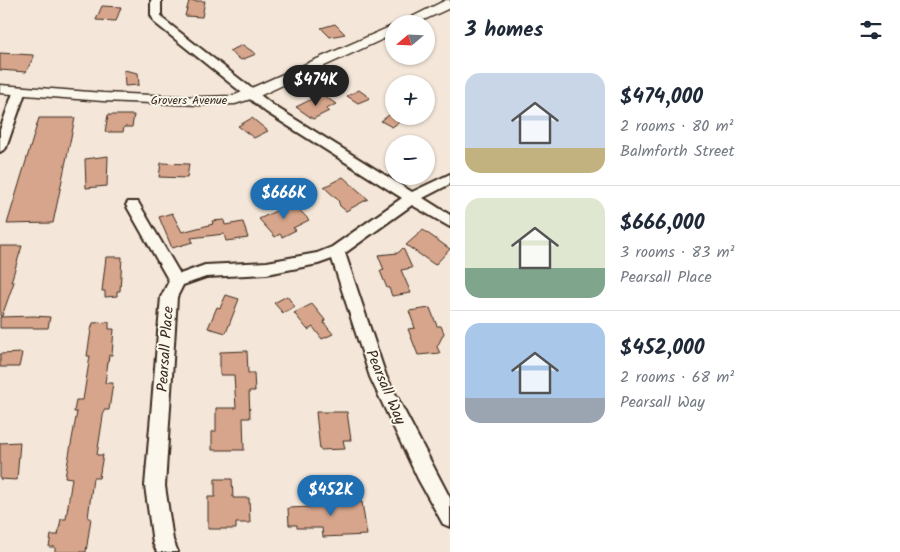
<!DOCTYPE html>
<meta charset="utf-8">
<style>
:root{--surface:#fff;--page:#f6f6f7;--text:#1f2937;--muted:#747a83;--line:#e0e1e3;--accent:#1f6fb2}
body{margin:0;font-family:Kalam,sans-serif;background:var(--page);color:var(--text);height:100vh;display:flex;flex-direction:column;font-size:19px;white-space:nowrap}
*{box-sizing:border-box;margin:0}
p{font-size:16px;color:var(--muted)}
.icon{flex:none;width:28px;height:28px;fill:none;stroke:currentColor;stroke-width:2;stroke-linecap:round;stroke-linejoin:round}
.map{position:relative;flex:1;overflow:hidden}
.sheet{display:flex;flex-direction:column;background:var(--surface);width:450px}
.sheet>*{flex:none}
.needle{width:32px;rotate:251deg}
.tools{position:absolute;left:385px;top:15px;display:grid;gap:10px}
.tools a{display:grid;place-items:center;width:50px;height:50px;border-radius:50%;background:var(--surface);box-shadow:0 1px 4px #0004;font-size:25px}
.price{position:absolute;translate:-50% -42px;padding:0 11px;border-radius:18px;background:var(--accent);color:#fff;font-size:16px;line-height:32px;filter:drop-shadow(0 1px 2px #0008)}
.price::after{content:'';position:absolute;left:50%;top:30px;width:15px;height:11px;margin-left:-8px;background:inherit;clip-path:polygon(0 0,100% 0,50% 100%)}
.price.on{background:#222;color:#fff}
ul{padding:0;list-style:none}
li{display:flex;align-items:center;gap:15px;height:125px;padding:0 15px}
li+li{border-top:1px solid var(--line)}
li span{display:grid;place-items:center;flex:none;width:140px;height:100px;border-radius:15px;color:#555}
li>.icon{margin-inline-start:auto}
span .icon{width:60px;height:60px;fill:#fffc;stroke-width:1}
li b{font-size:21px}
h2{display:flex;justify-content:space-between;align-items:center;height:60px;padding:0 15px;font-size:21px}
main{display:flex;flex:1;min-height:0}
.map>svg:first-child{display:block}
</style>
<main>
<div class="map">
<svg width="450" height="552" viewBox="0 0 450 552">
<rect width="100%" height="100%" fill="#f4e7d9"/>
<filter id="ink" filterUnits="userSpaceOnUse"><feTurbulence type="fractalNoise" baseFrequency=".02" numOctaves="2"/><feDisplacementMap in="SourceGraphic" scale="10" xChannelSelector="R" yChannelSelector="G"/><feConvolveMatrix kernelMatrix="1 2 1 2 8 2 1 2 1" color-interpolation-filters="sRGB"/></filter>
<g filter="url(#ink)">
<path fill="#d7a58b" stroke="#3b2a1e" d="M189,1H205L202,17L185,16Z
M102,6L121,7L116,21L96,20Z
M335,24L345,34L330,37L321,28Z
M243,45L256,54L241,60L229,51Z
M0,53L33,55V58L26,72L0,70Z
M124,70L138,73L139,85L125,86Z
M359,90L370,98L358,103L347,96Z
M320,95H323L336,104L326,109L329,111L313,119L296,107Z
M393,112L394,116L404,119L392,127L381,121Z
M108,115H134L132,127H124L123,132H105Z
M39,118H75L53,223L7,224Z
M252,118L268,131L254,138L238,126Z
M108,156L107,186L86,188L85,159Z
M161,163L189,164L187,178L159,177Z
M343,177L368,199L346,211L340,206L338,200L324,187Z
M293,203L309,220L293,228L296,230L282,237L280,234L275,237L259,219Z
M172,213L182,232L213,224L212,221L224,220L225,225L243,222L248,238L226,241L224,234L191,238L193,242L172,248L159,217Z
M423,230L450,249L435,265L406,245Z
M0,246H22L11,282H14L2,316H0Z
M403,248L412,268L401,270L411,293L392,296L389,288H387L380,271L384,270L378,255L398,253Z
M106,257H122L120,291H117V296L105,297V291H102Z
M226,295L239,299L226,333L208,328L217,307L220,308Z
M287,296L295,307L283,313L274,303Z
M312,304L325,320L324,323L333,334L322,339L313,327L308,330L294,313Z
M430,308L437,326H441L444,333L437,347L440,353L418,355L408,329L415,328L409,311Z
M34,316L50,317L48,328H0V317Z
M109,322V329H114L112,355H109L105,383H113L109,410H104L97,455H103L99,478H93L88,518H91L86,552H55V547H49L51,535H58L61,519H66L72,478L65,477L77,412H74L76,400H83L90,356H87L91,330L93,323Z
M247,351L248,373H254L255,391H249L250,418H243L244,450H212V432L216,431V408H236L234,375H220V352Z
M22,353L19,367H0V354Z
M316,412H347L351,440H343L345,449L320,450Z
M20,442L17,480L0,479V443Z
M215,479H232L233,498H249L250,523H236V529H208V497H215Z
M329,496V502H362L367,535L323,537L322,528H297V525H289L288,508L312,507L310,497Z"/>
<g fill="none" stroke-linecap="round" stroke-linejoin="round">
<g stroke="#3b2a1e" stroke-width="4">
<path id="minor" d="M151,0H161V15L163,19L274,106L412,192L450,174V184L423,198L450,215V227L412,205L345,253L386,376L450,498V527L443,524L418,479L370,377L332,259L318,264L267,274L206,277L183,285L177,297L165,486L173,540L178,552H157L153,543L145,486L161,297L169,281L126,205L128,202H138L180,274L205,265L267,262L317,253L332,247L402,198L266,112L155,23L151,15Z
M20,87L26,90L6,148L0,152V130L14,90Z"/>
</g>
<g stroke="#3b2a1e" stroke-width="3">
<path id="tertiary" d="M446,0H450V8L415,24H398Z
M394,25V34L257,97L235,104L199,105L103,101L0,93V85L103,93L199,97L233,96Z"/>
</g>
<use href="#minor" fill="#fbf7ec" fill-rule="evenodd"/>
<use href="#tertiary" fill="#fbf7ec" fill-rule="evenodd"/>
</g>
</g>
<g text-anchor="middle" stroke-width="4" stroke-linejoin="round" paint-order="stroke">
<g font-size="12" fill="#3b2a1e" stroke="#fbf7ec">
<text x="189" y="104">Grovers Avenue</text>
</g>
<g font-size="15" fill="#3b2a1e" stroke="#fbf7ec">
<text transform="translate(165 349) rotate(-86)" y="5">Pearsall Place</text>
<text transform="translate(386 387) rotate(67)" y="5">Pearsall Way</text>
</g>
</g>
</svg>
<div class="tools">
<a><svg class="needle" viewBox="-14 -14 28 28"><path d="M0-13l5 13h-10z" fill="#e53935"/><path d="M0 13l5-13h-10z" fill="#747a83"/></svg></a>
<a>+</a>
<a>−</a>
</div>
<b class="price on" style="left:316px;top:107px">$474K</b>
<b class="price" style="left:284px;top:220px">$666K</b>
<b class="price" style="left:331px;top:517px">$452K</b>
</div>
<section class="sheet">
<h2>3 homes<svg class="icon" aria-label="filters" viewBox="0 0 24 24"><path d="M4 7h16M4 17h16"/><circle cx="9" cy="7" r="2"/><circle cx="15" cy="17" r="2"/></svg></h2>
<ul>
<li><span style="background:linear-gradient(#c9d6e8 75%,#c2b280 0)"><svg class="icon" aria-label="home" viewBox="0 0 24 24"><path d="M3 11l9-7 9 7M6 9v11h12V9"/></svg></span><div><b>$474,000</b><p>2 rooms · 80 m²</p><p>Balmforth Street</p></div></li>
<li><span style="background:linear-gradient(#dfe7d0 70%,#7fa58c 0)"><svg class="icon" aria-label="home" viewBox="0 0 24 24"><path d="M3 11l9-7 9 7M6 9v11h12V9"/></svg></span><div><b>$666,000</b><p>3 rooms · 83 m²</p><p>Pearsall Place</p></div></li>
<li><span style="background:linear-gradient(#a9c7e8 75%,#9aa5b1 0)"><svg class="icon" aria-label="home" viewBox="0 0 24 24"><path d="M3 11l9-7 9 7M6 9v11h12V9"/></svg></span><div><b>$452,000</b><p>2 rooms · 68 m²</p><p>Pearsall Way</p></div></li>
</ul>
</section>
</main>
